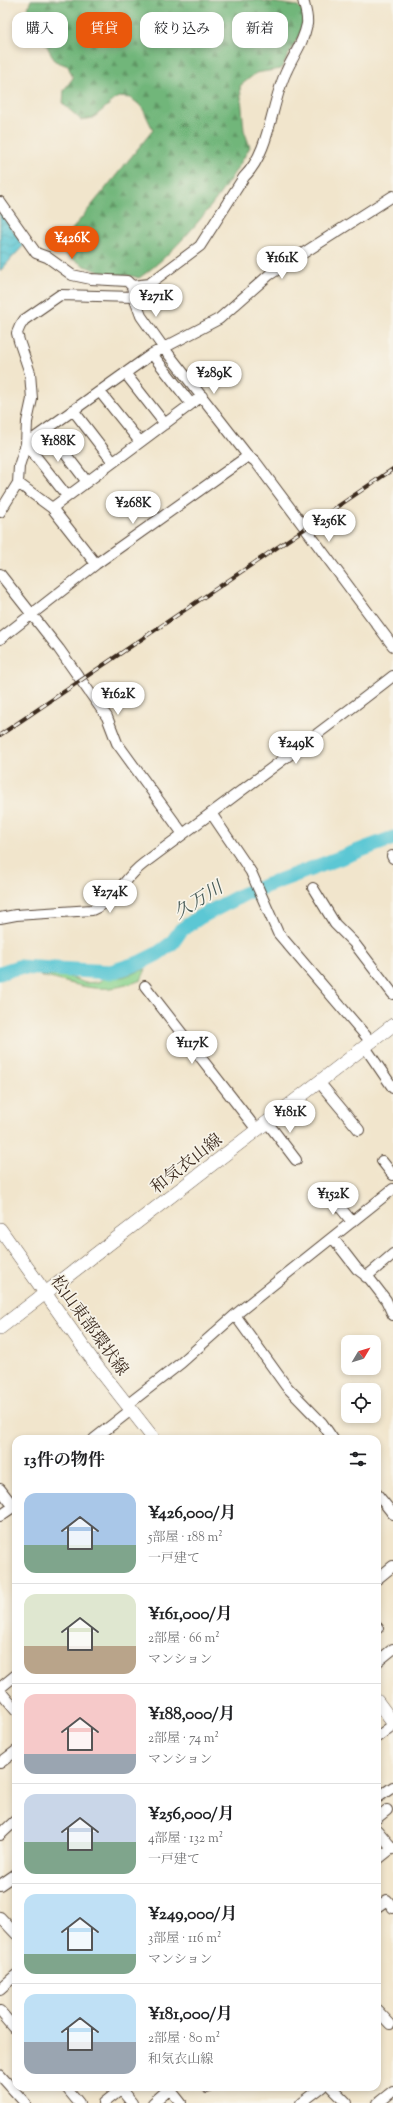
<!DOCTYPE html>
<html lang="ja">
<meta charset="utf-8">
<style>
:root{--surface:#fff;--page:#f2f2f2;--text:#202124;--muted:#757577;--line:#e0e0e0;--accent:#ea580c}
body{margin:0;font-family:"Sorts Mill Goudy","Noto Serif JP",serif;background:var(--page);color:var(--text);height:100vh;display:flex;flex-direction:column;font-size:15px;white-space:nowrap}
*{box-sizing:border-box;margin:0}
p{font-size:13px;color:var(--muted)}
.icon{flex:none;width:22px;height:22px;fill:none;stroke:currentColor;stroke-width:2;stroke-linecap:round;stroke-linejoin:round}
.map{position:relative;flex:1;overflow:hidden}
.panel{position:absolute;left:12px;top:1435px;width:369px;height:656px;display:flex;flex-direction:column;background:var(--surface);border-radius:12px;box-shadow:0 2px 6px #0003}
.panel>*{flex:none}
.guide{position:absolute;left:12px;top:12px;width:369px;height:36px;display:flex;gap:8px}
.needle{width:26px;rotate:52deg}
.controls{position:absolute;left:341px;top:1335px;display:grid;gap:8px}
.controls a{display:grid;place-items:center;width:40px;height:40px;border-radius:8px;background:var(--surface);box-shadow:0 2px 6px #0003;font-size:20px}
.price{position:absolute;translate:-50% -34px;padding:0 9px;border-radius:14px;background:#fff;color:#222;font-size:13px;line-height:26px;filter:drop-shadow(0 1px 2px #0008)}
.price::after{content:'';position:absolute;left:50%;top:24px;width:12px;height:9px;margin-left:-6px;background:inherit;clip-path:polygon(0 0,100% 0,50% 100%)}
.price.on{background:var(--accent);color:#fff}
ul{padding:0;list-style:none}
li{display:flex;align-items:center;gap:12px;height:100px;padding:0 12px}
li+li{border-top:1px solid var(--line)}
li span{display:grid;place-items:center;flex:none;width:112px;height:80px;border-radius:12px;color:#555}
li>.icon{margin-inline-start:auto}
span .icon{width:48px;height:48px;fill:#fffc;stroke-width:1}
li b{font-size:17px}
h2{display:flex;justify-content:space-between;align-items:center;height:48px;padding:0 12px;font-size:17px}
.chip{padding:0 14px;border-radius:12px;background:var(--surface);box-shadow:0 2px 6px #0003;font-size:14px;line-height:36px}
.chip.on{background:var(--accent);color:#fff}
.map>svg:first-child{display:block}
</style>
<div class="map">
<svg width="393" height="2103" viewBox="0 0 393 2103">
<defs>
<pattern id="forest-firs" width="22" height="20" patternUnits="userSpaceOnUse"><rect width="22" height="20" fill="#71b67a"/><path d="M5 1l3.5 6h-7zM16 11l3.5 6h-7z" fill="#5e9463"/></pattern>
<pattern id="water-waves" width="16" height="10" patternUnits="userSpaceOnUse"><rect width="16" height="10" fill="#5bc7d4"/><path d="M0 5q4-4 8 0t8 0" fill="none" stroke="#4ca2ab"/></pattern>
</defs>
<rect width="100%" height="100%" fill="#f7f3e8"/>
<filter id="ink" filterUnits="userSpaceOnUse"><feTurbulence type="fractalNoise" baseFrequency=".025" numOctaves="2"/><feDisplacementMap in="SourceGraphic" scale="8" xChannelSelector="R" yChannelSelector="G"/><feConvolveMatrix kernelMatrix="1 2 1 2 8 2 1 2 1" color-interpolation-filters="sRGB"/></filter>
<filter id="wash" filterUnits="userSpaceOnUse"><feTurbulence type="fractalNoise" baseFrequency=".012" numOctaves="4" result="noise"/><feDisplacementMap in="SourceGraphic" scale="16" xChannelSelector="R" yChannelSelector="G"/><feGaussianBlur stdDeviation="0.9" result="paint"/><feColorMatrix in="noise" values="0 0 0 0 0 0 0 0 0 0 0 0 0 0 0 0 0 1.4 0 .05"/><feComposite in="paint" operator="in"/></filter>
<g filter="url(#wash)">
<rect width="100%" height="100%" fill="#f1e5cc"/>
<path fill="#8cd48f" stroke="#647f56" d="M146,969L141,980C98,997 81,984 40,976H67L85,983L98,982L109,976L122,977Z"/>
<path fill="url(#forest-firs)" stroke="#56704c" d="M31,0H257L298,6L304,12L305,24L281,69L256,73L240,86L244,130L250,147C225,192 181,249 139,278C127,274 115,275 102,272C83,268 69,256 53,245V239L70,232L153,130L142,107L131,98L118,97L93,118L81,120L63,104L64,90L73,78L68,66L55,61L27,10Z"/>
<path fill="url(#water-waves)" stroke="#4b7879" d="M0,211L23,246L0,271Z"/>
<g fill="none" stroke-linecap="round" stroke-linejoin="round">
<path stroke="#5bc7d4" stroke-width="15" d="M0,973L18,967L111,972L139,963L157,954L172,943L181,930L200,917L244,894L393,838"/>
</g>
</g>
<g filter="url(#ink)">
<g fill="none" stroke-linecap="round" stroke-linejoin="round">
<g stroke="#564638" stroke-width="12">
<path id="minor" d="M0,202L36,253L47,257L72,275L91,279L127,281L132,286L134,297L141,316L163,347L248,456L255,461L393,646
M132,286L149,284L200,246L244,177C270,152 271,103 286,72C294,54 303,44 307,24C308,16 305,8 303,0
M152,354L191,404
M125,373L165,424
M100,392L140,442
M73,410L113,462
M47,430L87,482
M26,444L152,354L219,319L269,275L393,196
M26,444L67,496
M18,483L52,508
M0,512L18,483L19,466L26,444L27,422L32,399L30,373L19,341L17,333L20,326L24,320L60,295L134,297
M96,564L52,508L202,396
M0,574L59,649L107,717L117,743L183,834
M0,639L96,564L248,456
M211,813L251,872L278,933L371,1042
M392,856L393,858
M313,888L335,924L354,943L393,994
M0,918L16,915L92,910C118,899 123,879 143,864C227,801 311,740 393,676
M145,986L257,1130
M365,1047L393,1088
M319,1082L359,1130
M267,1122L296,1160
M382,1161L393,1175
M331,1196L352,1222
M333,1238L357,1269L369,1278L386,1300L393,1315
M366,1277L393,1254
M235,1315L286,1386L322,1423L333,1439
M127,1405L181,1363L235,1315L393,1189
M94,1439L131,1410
M0,1489L14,1507
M377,1494L393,1514
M0,1516L16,1505
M377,1579L393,1566
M377,1627L378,1628
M377,1662L393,1649
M0,1688L16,1675
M0,1691L16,1710
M377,1737L393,1725
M0,1763L16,1751
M377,1798L393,1787
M377,1818L387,1810
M377,1830L393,1849
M0,1835L16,1820
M377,1860L392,1848
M0,1885L16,1874
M377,1907L387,1900L393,1908
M0,1917L16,1934
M0,1989L16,1975
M377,2010L390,2024
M0,2011L16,2030
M0,2075L25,2103
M66,2087L79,2103
M119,2087L132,2103
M206,2087L207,2088
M331,2087L347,2103
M169,2088L181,2103
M104,2103L124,2087
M153,2103L171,2087
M301,2103L322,2087
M378,2103L393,2091"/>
</g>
<g stroke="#564638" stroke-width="14">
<path id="major" d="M0,1229L96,1365L154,1439
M0,1328L393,1025
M377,1701L393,1723"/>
</g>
<use href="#minor" stroke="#fff" stroke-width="10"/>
<use href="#major" stroke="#fff" stroke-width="13"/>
<g stroke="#3b2a1e" stroke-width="4">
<path id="rail" d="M0,735L393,469"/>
</g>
<use href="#rail" stroke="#f7f3e8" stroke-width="2.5" stroke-dasharray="8" stroke-linecap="butt"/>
</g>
</g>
<g text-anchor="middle" stroke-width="3.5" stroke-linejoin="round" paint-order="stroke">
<g font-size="17" fill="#3b2a1e" stroke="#f7f3e8">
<text transform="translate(186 1163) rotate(-38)" y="6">和気衣山線</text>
<text transform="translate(90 1325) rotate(54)" y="6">松山東部環状線</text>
</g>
<g font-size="18" font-style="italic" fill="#455955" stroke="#f7f3e8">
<text transform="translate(198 900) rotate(-32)" y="6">久万川</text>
</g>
</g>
</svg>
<div class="controls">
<a><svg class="needle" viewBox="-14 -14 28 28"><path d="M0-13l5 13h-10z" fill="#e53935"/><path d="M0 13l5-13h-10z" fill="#757577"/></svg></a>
<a><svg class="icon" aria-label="locate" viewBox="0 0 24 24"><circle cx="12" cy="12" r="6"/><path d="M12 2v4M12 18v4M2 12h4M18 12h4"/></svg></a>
</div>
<b class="price on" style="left:72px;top:260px">¥426K</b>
<b class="price" style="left:282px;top:280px">¥161K</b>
<b class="price" style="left:156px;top:318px">¥271K</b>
<b class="price" style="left:214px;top:395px">¥289K</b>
<b class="price" style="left:58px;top:463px">¥188K</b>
<b class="price" style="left:133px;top:525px">¥268K</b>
<b class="price" style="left:329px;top:543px">¥256K</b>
<b class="price" style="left:118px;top:716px">¥162K</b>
<b class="price" style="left:296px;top:765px">¥249K</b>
<b class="price" style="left:110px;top:914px">¥274K</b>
<b class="price" style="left:192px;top:1065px">¥117K</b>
<b class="price" style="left:290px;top:1134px">¥181K</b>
<b class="price" style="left:333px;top:1216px">¥152K</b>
<div class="guide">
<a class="chip">購入</a>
<a class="chip on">賃貸</a>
<a class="chip">絞り込み</a>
<a class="chip">新着</a>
</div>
<section class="panel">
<h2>13件の物件<svg class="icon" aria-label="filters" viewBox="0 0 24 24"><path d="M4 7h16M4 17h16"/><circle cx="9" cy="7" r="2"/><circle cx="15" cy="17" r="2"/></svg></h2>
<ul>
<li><span style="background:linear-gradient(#a9c7e8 65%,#7fa58c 0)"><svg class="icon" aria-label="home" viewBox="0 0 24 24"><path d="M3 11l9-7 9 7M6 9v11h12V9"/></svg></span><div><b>¥426,000/月</b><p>5部屋 · 188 m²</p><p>一戸建て</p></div></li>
<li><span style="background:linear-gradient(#dfe7d0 65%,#b9a48a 0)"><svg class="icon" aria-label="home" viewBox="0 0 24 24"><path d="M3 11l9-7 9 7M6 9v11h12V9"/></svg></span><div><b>¥161,000/月</b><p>2部屋 · 66 m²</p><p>マンション</p></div></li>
<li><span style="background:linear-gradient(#f6c9c9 75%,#9aa5b1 0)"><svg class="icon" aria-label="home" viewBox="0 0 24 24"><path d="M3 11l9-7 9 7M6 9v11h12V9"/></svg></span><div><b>¥188,000/月</b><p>2部屋 · 74 m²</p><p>マンション</p></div></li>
<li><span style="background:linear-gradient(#c9d6e8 60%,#7fa58c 0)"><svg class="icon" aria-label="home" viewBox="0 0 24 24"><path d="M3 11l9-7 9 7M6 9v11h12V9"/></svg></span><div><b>¥256,000/月</b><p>4部屋 · 132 m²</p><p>一戸建て</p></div></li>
<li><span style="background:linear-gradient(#bfe0f5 75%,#7fa58c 0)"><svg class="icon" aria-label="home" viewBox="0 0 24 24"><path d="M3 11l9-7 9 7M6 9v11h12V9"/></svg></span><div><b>¥249,000/月</b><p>3部屋 · 116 m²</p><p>マンション</p></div></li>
<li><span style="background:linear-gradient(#bfe0f5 60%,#9aa5b1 0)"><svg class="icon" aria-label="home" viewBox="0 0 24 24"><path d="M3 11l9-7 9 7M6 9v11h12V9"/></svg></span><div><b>¥181,000/月</b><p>2部屋 · 80 m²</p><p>和気衣山線</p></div></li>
</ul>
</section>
</div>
